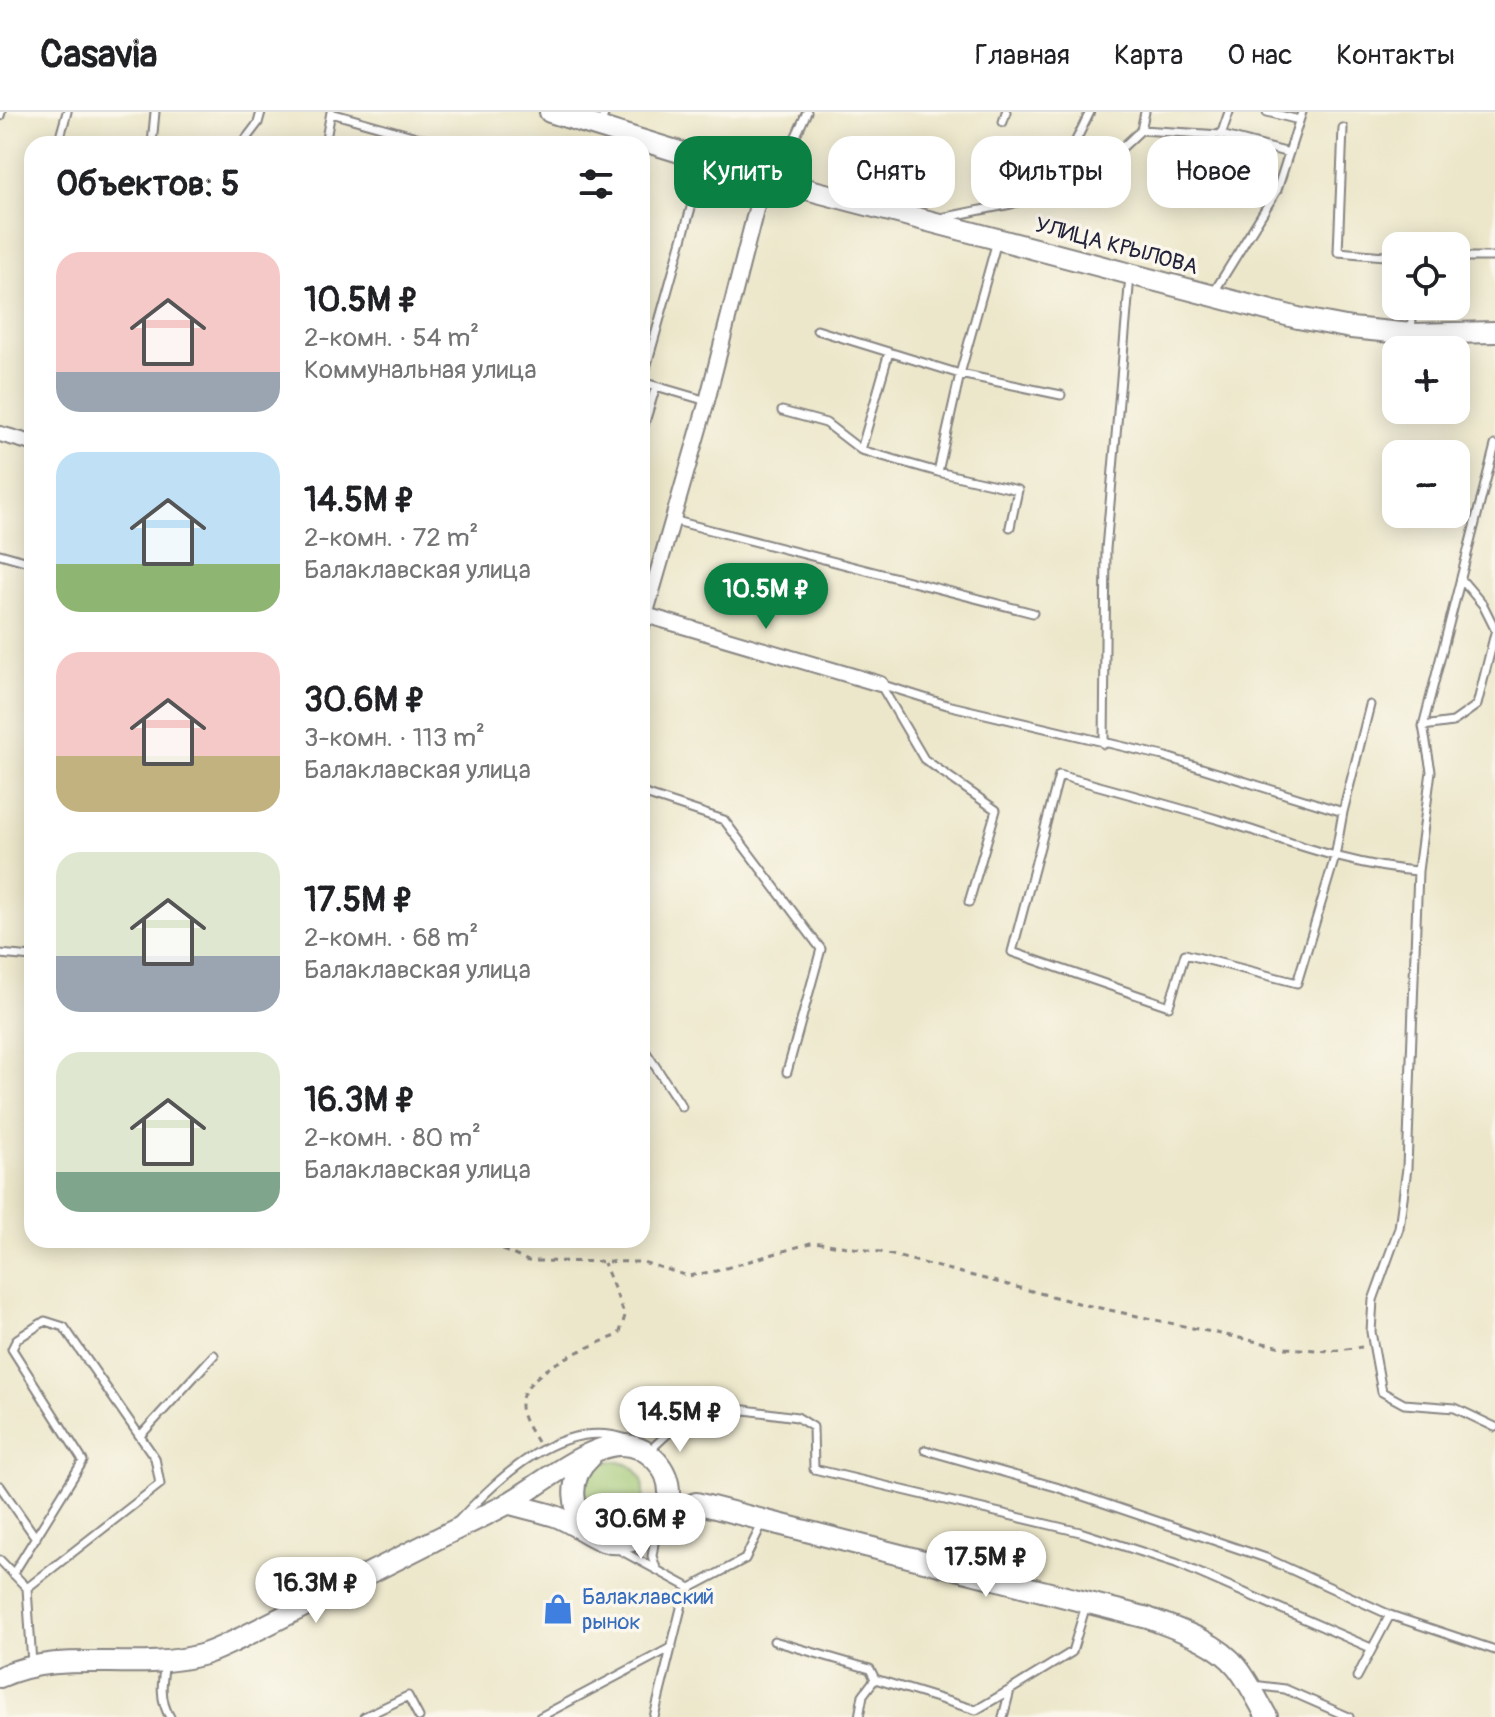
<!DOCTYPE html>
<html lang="ru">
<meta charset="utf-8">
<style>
:root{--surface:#fff;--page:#f2f2f2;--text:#202124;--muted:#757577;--line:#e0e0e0;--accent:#0b8043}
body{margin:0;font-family:Pangolin,sans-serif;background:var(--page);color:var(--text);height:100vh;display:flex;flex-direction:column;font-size:30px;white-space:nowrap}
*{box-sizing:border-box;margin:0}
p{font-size:26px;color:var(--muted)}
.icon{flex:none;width:44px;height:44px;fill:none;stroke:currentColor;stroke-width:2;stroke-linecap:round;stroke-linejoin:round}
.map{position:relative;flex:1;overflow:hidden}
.details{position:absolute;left:24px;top:24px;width:626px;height:1112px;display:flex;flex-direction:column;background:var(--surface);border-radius:24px;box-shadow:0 4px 20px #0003}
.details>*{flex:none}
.hud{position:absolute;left:674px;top:24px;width:700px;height:72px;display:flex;gap:16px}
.tools{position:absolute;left:1382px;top:120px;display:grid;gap:16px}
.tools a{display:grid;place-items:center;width:88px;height:88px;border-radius:16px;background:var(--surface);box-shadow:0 4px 20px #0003;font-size:40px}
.price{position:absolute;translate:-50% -68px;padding:0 18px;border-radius:28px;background:#fff;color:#222;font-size:26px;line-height:52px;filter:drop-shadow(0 2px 4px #0008)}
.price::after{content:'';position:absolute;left:50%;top:48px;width:24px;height:18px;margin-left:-12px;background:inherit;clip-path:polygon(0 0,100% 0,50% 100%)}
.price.selected{background:var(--accent);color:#fff}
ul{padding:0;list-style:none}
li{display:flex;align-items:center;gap:24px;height:200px;padding:0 32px}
li span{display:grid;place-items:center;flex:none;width:224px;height:160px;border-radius:24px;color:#555}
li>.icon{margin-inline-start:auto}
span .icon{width:96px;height:96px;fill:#fffc;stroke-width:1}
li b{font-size:34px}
h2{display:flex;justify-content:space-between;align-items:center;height:96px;padding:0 32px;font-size:34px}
.chip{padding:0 28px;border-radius:24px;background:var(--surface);box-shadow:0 4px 20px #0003;font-size:28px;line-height:72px}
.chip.selected{background:var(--accent);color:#fff}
header{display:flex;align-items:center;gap:48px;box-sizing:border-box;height:112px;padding:0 40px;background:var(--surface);border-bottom:2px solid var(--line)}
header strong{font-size:38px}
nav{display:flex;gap:44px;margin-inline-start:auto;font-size:28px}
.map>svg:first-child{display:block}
</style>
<header>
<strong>Casavia</strong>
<nav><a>Главная</a><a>Карта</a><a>О нас</a><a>Контакты</a></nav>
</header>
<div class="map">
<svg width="1495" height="1605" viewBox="0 0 1495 1605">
<rect width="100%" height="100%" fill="#fbf7ec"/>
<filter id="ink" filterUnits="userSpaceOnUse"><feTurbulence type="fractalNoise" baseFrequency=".0125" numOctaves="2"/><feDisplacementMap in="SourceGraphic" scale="16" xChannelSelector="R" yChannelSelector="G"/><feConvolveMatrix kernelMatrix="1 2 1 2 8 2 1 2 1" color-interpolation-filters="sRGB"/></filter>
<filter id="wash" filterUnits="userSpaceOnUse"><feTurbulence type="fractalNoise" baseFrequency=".006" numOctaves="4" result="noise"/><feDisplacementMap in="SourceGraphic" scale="32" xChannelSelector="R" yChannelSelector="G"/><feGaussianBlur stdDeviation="1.8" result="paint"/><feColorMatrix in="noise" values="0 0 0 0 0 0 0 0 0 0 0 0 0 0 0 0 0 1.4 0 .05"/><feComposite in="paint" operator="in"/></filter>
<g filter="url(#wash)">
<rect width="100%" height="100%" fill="#ece7ca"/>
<path fill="#9dc570" stroke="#607456" stroke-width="2" d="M584 1379a30 30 0 1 1 60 0a30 30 0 1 1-60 0Z"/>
</g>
<g filter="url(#ink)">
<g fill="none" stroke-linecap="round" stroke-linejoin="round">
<g stroke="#878482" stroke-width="11">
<path id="lane" d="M1267,0L1299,8
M331,1L441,32
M0,4L1,0
M1003,10L1006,0
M600,13L605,0
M1343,16L1338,140L1396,145
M1141,18L1221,23L1289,41
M1221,23L1229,0
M58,32L67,0
M152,32L155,0
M242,32L258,11L261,0
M325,32L331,0
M776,67L807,0
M1050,81L1090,0
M694,85L642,270L707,289
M941,106L1011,92L1091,65L1141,18L1145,0
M1456,145H1495
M1214,180L1277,78L1302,0
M817,218L960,262L1061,283
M1411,220L1413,194
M782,299L826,311L861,338L938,360L1018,378L1010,415
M642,320L656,274
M1495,333L1423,614L1431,659L1418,759L1407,1056L1399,1116L1373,1188L1371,1220L1382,1280L1404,1292L1455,1296L1495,1315
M861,338L889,240
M938,360L960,262L997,129
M672,408L1033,501
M0,442L32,451
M1461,467L1483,493L1495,517
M880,572L947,593L1163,644L1343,700
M880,572L924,647L996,698L969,790
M1370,593L1343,700L1335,745L1297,871L1185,842L1169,894L1012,840L1059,663C1114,678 1169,693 1223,709C1288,729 1350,754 1418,759
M1423,614L1453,610L1477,593L1495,521
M1104,632L1106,437L1130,164
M642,681L724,708L821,837L787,960
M0,842L32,845
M642,934L682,995
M140,1324L214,1243
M925,1338L1056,1375L1266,1446L1390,1503L1495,1538
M648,1340L677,1313L745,1298L797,1305L813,1315L814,1357L1080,1420L1176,1451L1371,1536
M0,1374L36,1426
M459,1408C501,1364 559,1307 624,1326
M618,1437L690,1476
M0,1448L27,1476L32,1552
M656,1456L652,1444L656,1419
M13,1462L83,1349L12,1237L17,1227L45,1209L64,1215L155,1346L160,1372L27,1476
M774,1529L870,1557L875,1567L976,1598L1010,1578
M165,1550C162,1569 159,1588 170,1605
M1357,1565L1390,1503
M1253,1573L1285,1577L1349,1605
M364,1605L408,1584L419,1605
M540,1605L672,1535
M654,1605L682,1492L690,1476L745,1447L762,1412
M859,1605L863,1583L875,1567
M1003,1605L1010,1578L1072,1540L1086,1493"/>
</g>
<g stroke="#878482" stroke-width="18">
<path id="street" d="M0,322L32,331
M642,502L880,572
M642,514L707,289L764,66"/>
</g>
<g stroke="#878482" stroke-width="24">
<path id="secondary" d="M550,0L764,66L1298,206L1351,216L1411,222L1495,220
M663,1404L696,1391L1148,1506C1179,1518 1216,1529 1237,1555C1249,1570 1258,1589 1267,1605
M590,1420C571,1399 567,1366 590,1346
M0,1565C62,1536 135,1561 201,1543C215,1539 228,1532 241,1526C304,1494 368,1462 431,1430C456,1417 483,1405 507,1392C537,1375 586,1334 620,1333C647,1332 670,1356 669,1383C667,1414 633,1439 603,1429C587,1423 572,1410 555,1404C540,1399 523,1396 508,1391"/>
</g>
<path stroke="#878482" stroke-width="3" stroke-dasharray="6 6" stroke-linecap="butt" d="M495,1128L505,1139L528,1149L643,1150L688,1164L716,1159L814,1130L880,1140L1086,1193L1286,1236L1330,1239L1362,1235
M537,1330C532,1321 522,1307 521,1295C519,1260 592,1233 619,1223L625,1204L604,1151"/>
<use href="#lane" stroke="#fff" stroke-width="7"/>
<use href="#street" stroke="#fff" stroke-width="14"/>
<use href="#secondary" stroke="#fff" stroke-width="20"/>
</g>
</g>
<defs>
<g id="shop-bare" transform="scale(2.4)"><path d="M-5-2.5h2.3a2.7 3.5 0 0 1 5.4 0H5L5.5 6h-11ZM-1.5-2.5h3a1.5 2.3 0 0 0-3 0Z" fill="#3f7fe0" stroke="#fbf7ec" stroke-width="2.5" paint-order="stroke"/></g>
</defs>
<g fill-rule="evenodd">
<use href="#shop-bare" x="558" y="1497"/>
</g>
<g text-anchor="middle" stroke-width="7" stroke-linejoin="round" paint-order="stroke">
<g font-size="22" fill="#22223b" stroke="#fbf7ec">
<text transform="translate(1117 133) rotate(15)" y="8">УЛИЦА КРЫЛОВА</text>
</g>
<g font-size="22" fill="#366cbe" stroke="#fbf7ec" text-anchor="start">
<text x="582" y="1492">Балаклавский<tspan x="582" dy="25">рынок</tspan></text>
</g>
</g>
</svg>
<div class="tools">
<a><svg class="icon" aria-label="locate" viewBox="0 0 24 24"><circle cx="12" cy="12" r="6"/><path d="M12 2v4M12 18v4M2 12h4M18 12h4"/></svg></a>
<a>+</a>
<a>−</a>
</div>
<b class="price selected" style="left:766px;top:519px">10.5M ₽</b>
<b class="price" style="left:680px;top:1342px">14.5M ₽</b>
<b class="price" style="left:641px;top:1449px">30.6M ₽</b>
<b class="price" style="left:986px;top:1487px">17.5M ₽</b>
<b class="price" style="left:316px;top:1513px">16.3M ₽</b>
<div class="hud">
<a class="chip selected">Купить</a>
<a class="chip">Снять</a>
<a class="chip">Фильтры</a>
<a class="chip">Новое</a>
</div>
<section class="details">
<h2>Объектов: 5<svg class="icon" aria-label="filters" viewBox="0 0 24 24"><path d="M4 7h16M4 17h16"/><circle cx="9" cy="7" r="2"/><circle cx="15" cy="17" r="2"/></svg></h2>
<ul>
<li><span style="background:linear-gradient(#f6c9c9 75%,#9aa5b1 0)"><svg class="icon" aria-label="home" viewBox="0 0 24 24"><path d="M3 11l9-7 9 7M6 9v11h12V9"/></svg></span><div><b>10.5M ₽</b><p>2-комн. · 54 m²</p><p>Коммунальная улица</p></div></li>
<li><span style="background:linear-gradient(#bfe0f5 70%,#8fb573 0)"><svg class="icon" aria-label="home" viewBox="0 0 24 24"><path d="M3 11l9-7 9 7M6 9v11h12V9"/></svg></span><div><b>14.5M ₽</b><p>2-комн. · 72 m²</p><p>Балаклавская улица</p></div></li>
<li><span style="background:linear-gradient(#f6c9c9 65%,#c2b280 0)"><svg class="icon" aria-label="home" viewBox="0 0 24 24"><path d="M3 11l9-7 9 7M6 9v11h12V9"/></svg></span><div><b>30.6M ₽</b><p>3-комн. · 113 m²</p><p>Балаклавская улица</p></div></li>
<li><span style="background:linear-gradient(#dfe7d0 65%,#9aa5b1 0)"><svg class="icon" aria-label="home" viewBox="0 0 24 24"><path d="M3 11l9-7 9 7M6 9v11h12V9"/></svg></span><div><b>17.5M ₽</b><p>2-комн. · 68 m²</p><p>Балаклавская улица</p></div></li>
<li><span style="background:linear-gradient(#dfe7d0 75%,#7fa58c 0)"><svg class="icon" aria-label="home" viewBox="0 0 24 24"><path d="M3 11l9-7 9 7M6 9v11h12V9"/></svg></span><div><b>16.3M ₽</b><p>2-комн. · 80 m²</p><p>Балаклавская улица</p></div></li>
</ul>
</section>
</div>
